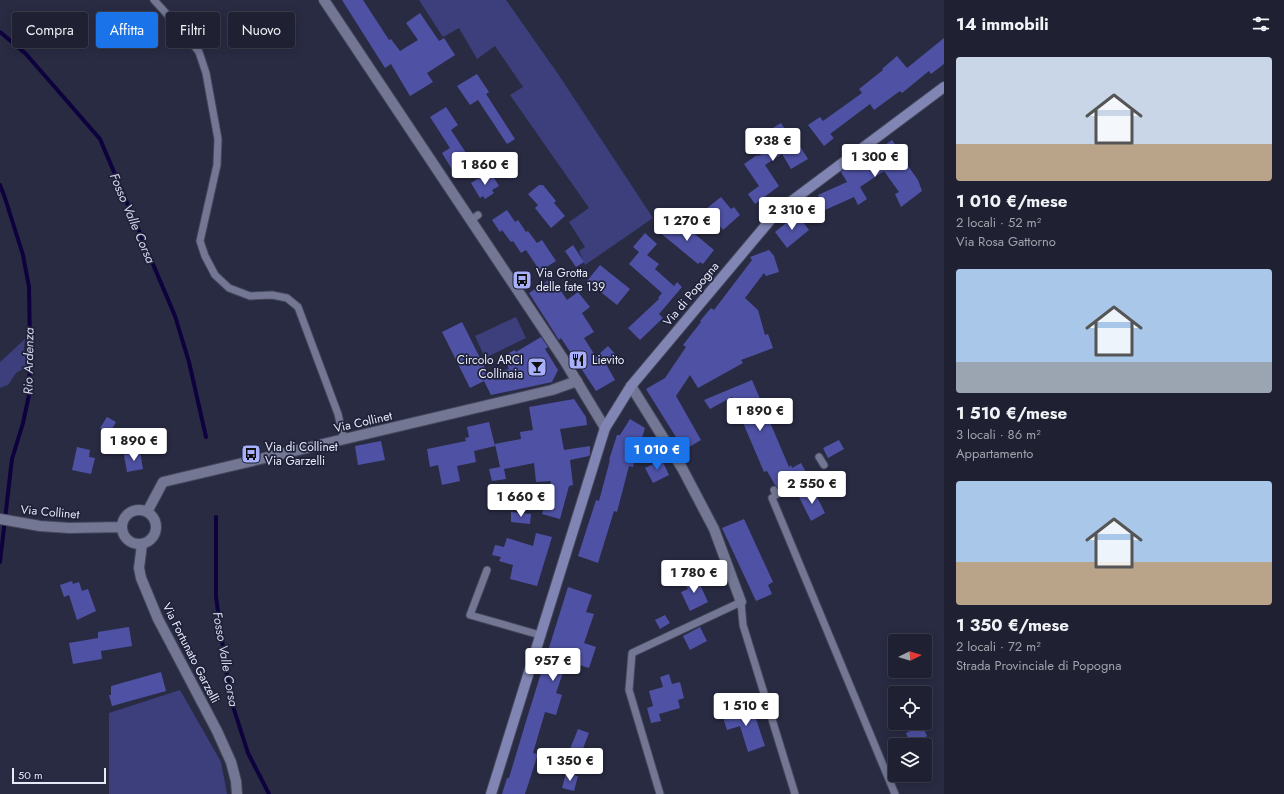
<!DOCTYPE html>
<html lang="it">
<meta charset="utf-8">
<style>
:root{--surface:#1f2032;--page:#27283a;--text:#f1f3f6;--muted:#a1a3ac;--line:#3c3e4d;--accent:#1a73e8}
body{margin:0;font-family:Jost,sans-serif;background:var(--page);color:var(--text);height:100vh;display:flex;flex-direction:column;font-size:15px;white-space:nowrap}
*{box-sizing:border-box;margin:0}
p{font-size:13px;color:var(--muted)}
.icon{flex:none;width:22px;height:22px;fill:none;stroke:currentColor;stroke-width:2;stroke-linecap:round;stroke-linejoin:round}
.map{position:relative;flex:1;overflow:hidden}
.details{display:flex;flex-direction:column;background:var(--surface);width:340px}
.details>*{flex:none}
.top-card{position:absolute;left:12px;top:12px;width:380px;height:36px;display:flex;gap:8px}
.needle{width:26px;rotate:85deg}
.tools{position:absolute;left:888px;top:634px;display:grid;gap:8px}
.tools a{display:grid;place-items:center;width:44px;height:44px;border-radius:4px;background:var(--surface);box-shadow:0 2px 10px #0003,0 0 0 1px var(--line);font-size:20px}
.scale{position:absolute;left:12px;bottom:10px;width:94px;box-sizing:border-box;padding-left:4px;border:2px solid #e7eaf9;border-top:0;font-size:11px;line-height:14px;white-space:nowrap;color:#e7eaf9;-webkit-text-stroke:3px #1f2239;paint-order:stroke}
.price{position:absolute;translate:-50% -34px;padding:0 9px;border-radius:4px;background:#fff;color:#222;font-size:13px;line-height:26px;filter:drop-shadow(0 1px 2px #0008)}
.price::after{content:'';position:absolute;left:50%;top:24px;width:12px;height:9px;margin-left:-6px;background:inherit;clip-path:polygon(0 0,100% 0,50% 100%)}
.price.on{background:var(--accent);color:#fff}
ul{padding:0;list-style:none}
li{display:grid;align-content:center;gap:8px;height:212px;padding:0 12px}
li span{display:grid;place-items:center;height:124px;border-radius:4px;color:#555}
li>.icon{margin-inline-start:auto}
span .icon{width:72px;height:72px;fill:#fffc;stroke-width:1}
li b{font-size:17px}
h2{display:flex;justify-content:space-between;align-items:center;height:48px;padding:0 12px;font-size:17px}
.chip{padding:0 14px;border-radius:4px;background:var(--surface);box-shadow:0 2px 10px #0003,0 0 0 1px var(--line);font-size:14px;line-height:36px}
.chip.on{background:var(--accent);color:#fff}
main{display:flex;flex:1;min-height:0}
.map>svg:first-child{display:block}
</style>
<main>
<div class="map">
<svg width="944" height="794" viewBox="0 0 944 794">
<rect width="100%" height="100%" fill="#292b43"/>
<path fill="#3c3f7b" d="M419,0H506L558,74L653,218L585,265L579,251L585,247L569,222L589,208L510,95L523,87L495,46L477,59L459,28L443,37Z
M516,317L526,338L485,358L475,336Z
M25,339L23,355L35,349L33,363L16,373L8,385L0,388V362Z
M180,690L221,762L227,794H109V713Z"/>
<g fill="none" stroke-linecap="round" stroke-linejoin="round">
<path stroke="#0d023d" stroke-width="4" d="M0,32L26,54L100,139L175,316L189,362L206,437
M0,185L5,198L23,255L29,287L30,345L29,395L23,423L12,459L0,562
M216,517V597L230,697L248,753L269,794"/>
</g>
<path fill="#4f52a4" d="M342,0H363L389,40L391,39L400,51L418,40L406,23L420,13L439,41L444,38L455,55L427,73L433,82L410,96L391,64L385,68Z
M944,38V64L931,74L929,71L902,93L900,91L874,110L870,104L830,134L834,138L824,146L808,125L820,117L823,121L862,93L859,89L883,70L882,69L897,56L907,68Z
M477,74L489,92L486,94L515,139L507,144L478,100L470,105L457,86Z
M446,107L458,125L451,130L470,159L453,171L442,153L450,148L430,117Z
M781,123L796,147L799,145L808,159L791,169L782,154L765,165L779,186L755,204L748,194L759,186L744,164L757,155L758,156L775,146L766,132Z
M892,140L902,154L900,155L918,180L922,191L901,207L895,194L899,192L884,171L860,187L867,199L858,205L854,197L825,210L818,195L847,182L841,172L860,159L861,161Z
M513,165L518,174L510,179L504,171Z
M491,173L499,186L492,190L494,193L485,199L483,196L480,198L471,183L484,175L485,176Z
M539,185H543L556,201L554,203L565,216L551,228L535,208L538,205L528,194Z
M721,197L731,209L734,207L740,215L723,230L706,209Z
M507,210L515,222L518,220L526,232L528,231L537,243L542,240L556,261L540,271L526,250L521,253L513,241L511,242L502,230L500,232L492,220Z
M797,214L809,230L787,248L775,232Z
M669,218L683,229L685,226L714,250L703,264L700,262L698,264L658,231Z
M645,233L657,244L647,255L659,264L655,269L674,286L677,282L682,287L659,314L663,318L640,340L628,328L659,299L658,298L662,293L629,264L639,252L633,247Z
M573,245L584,262L576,267L565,251Z
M769,250L774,256L779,272L766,276L764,273L745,298L758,310L765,335L768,334L773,348L741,360L743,363L698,388L690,375L676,396L701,440L684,450L646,389L665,378L686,347L683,345L701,322L700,321L711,308L714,310L752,260L750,257Z
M600,265L630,289L617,305L587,281Z
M552,278L567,300L578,292L590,307L582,313L594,332L584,338L596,357L608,346L616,355L606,364L615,380L596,391L561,338L559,340L529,293Z
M462,322L488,374L509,369L503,356L515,350L516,352L541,337L548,347L545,349L558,370L552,382L491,395L484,381L470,388L442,332Z
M752,380L789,467L791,465L792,468L801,463L806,472L778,487L775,485L767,471L764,472L732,397L710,409L704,400Z
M574,399L586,417L587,425L560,429L564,450L590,446V454L589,456L570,460L573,485L569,486L560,519L542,514L551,481L536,482L534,463L504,469L506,479L492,481L489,469L500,467L495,444L521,439L520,432L533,430L529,407Z
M107,417L116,422L109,434L100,428Z
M630,419L645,428L633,467L629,466L617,512L614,511L598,563L578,556L596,500L599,501L610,460H609L617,435H620Z
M489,422L495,446L474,451L476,462L457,466L460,481L442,485L438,465L430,467L427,449L466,441L465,438L469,437L467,427Z
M839,440L844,449L828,458L823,448Z
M381,441L385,460L358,465L355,446Z
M77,447L90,450L89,457L95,458L91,474L72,470Z
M140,452L143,469L127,472L124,455Z
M662,460L669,475L653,483L645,468Z
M813,489L825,513L811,521L799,497Z
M511,512L531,514L530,524L511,522Z
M744,519L773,582L768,585L772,594L756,601L722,528Z
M536,533L552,537L537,586L510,579L513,565L499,561L501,557L492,555L495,545L504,547L507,538L533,546Z
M696,576L708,602L690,611L681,592L688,589L684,582Z
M72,581L73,584L79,582L82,591L88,589L96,611L77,620L69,595L64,597L60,585Z
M568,587L592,595L586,612L594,614L584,643L596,647L589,668L567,661L556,693L562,695L556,715L545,712L533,753L538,754L525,794H502L507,778H509L527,718Z
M665,615L670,623L660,629L655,620Z
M129,627L132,646L101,651L102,659L73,664L69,643L98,638V632Z
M700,627L707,641L690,650L683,636Z
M161,672L166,691L112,706L109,695H111V686Z
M669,674L672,684L680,682L684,698L678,700L680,708L659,714L661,721L651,723L647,708L653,706L649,691L663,687L660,677Z
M752,707L765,746L748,752L740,726L727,730L722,714L731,711L732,714Z
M922,725L927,736L911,745L906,733Z
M578,729L589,733L577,764L566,759Z
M566,773L578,776L574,791L562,788Z"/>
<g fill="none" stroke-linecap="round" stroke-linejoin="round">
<g stroke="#45475b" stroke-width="9">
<path id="service" d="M154,0L184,33L199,52L206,73L218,139L217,165L200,241L205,256L215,275L229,288L250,296L272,295L287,298L298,307L338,414L344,440
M471,220L478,215
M819,457L824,465
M774,490L776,495
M772,498L895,794
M487,570L470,615L540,635
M660,794L629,690L632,653L741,602L743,625L795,794"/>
</g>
<g stroke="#45475b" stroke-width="12">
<path id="minor" d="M631,386L682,468L714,529L741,602
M122 527a17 17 0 1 1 34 0a17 17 0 1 1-34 0Z
M147,512L163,482L552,390L577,381
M0,519L40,526L69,528L122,527
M142,544L139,568L141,578L158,619L217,731L231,762L236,781L237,794"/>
</g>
<g stroke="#45475b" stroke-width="12">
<path id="tertiary" d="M324,0L564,360L605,428"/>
</g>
<g stroke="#45475b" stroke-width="12">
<path id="secondary" d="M491,794L605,428L631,386L777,212L944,87"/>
</g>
<use href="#service" stroke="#737793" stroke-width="7"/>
<use href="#minor" stroke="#737793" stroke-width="10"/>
<use href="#tertiary" stroke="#737793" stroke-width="10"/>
<use href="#secondary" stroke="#8085b3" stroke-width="10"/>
</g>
<defs>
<g id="bus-square" transform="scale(1)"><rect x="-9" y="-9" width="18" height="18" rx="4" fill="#a8b0fc" stroke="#1f2239"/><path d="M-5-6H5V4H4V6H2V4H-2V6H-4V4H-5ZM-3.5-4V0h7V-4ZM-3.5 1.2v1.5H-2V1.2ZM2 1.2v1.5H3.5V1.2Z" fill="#111"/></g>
<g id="restaurant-square" transform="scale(1)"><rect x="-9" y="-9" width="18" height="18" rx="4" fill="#a8b0fc" stroke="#1f2239"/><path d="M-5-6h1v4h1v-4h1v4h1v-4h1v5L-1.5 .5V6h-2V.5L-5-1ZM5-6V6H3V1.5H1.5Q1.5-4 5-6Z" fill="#111"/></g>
<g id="bar-square" transform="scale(1)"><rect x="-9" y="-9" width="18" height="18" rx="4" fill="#a8b0fc" stroke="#1f2239"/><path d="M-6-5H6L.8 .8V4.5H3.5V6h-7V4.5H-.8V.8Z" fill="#111"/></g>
</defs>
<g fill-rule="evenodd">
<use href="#bus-square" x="522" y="280"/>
<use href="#restaurant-square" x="578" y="360"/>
<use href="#bar-square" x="537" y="367"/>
<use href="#bus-square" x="251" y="454"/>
</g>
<g text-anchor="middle" stroke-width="3.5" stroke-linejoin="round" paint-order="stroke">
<g font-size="12" fill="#e7eaf9" stroke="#1f2239" text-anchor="start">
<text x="536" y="277">Via Grotta<tspan x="536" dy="14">delle fate 139</tspan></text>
<text x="523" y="364" text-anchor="end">Circolo ARCI<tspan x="523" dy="14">Collinaia</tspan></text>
<text x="592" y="364">Lievito</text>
<text x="265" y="451">Via di Collinet<tspan x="265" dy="14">Via Garzelli</tspan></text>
</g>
<g font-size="12" fill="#e7eaf9" stroke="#1f2239">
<text transform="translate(691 294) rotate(-50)" y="4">Via di Popogna</text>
<text transform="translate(363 422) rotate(-13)" y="4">Via Collinet</text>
<text transform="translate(50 512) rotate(5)" y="4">Via Collinet</text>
<text transform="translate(191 653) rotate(63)" y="4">Via Fortunato Garzelli</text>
</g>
<g font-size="13" font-style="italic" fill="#d2d5ec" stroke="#1f2239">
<text transform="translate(133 218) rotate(67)" y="5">Fosso Valle Corsa</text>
<text transform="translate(28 361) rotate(-89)" y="5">Rio Ardenza</text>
<text transform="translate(226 659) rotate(80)" y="5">Fosso Valle Corsa</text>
</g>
</g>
</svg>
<div class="tools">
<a><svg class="needle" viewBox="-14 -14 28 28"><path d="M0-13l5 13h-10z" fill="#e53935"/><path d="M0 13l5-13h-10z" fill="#a1a3ac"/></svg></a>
<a><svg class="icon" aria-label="locate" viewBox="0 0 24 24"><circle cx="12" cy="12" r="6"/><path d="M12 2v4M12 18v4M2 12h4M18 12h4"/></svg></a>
<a><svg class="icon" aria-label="layers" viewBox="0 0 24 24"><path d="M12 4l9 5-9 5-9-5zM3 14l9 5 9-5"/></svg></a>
</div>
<div class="scale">50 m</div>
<b class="price" style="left:773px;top:162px">938 €</b>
<b class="price" style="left:875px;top:178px">1 300 €</b>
<b class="price" style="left:485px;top:186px">1 860 €</b>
<b class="price" style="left:792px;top:231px">2 310 €</b>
<b class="price" style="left:687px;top:242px">1 270 €</b>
<b class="price" style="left:760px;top:432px">1 890 €</b>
<b class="price" style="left:134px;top:462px">1 890 €</b>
<b class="price on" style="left:657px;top:471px">1 010 €</b>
<b class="price" style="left:812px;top:505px">2 550 €</b>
<b class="price" style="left:521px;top:518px">1 660 €</b>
<b class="price" style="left:694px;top:594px">1 780 €</b>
<b class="price" style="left:553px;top:682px">957 €</b>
<b class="price" style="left:746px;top:727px">1 510 €</b>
<b class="price" style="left:570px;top:782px">1 350 €</b>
<div class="top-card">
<a class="chip">Compra</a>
<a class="chip on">Affitta</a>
<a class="chip">Filtri</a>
<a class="chip">Nuovo</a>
</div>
</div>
<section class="details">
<h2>14 immobili<svg class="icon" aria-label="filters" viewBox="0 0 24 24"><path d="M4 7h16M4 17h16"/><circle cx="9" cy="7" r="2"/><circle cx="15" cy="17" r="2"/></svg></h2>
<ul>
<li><span style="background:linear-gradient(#c9d6e8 70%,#b9a48a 0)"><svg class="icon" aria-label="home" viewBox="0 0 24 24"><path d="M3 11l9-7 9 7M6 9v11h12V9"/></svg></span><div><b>1 010 €/mese</b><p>2 locali · 52 m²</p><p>Via Rosa Gattorno</p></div></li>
<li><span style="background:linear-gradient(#a9c7e8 75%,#9aa5b1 0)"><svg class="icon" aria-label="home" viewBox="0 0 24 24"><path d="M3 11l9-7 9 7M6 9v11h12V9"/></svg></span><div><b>1 510 €/mese</b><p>3 locali · 86 m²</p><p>Appartamento</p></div></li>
<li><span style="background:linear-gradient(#a9c7e8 65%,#b9a48a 0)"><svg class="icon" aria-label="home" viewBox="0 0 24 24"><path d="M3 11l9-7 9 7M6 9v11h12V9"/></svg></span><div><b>1 350 €/mese</b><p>2 locali · 72 m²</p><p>Strada Provinciale di Popogna</p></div></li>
</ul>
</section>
</main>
